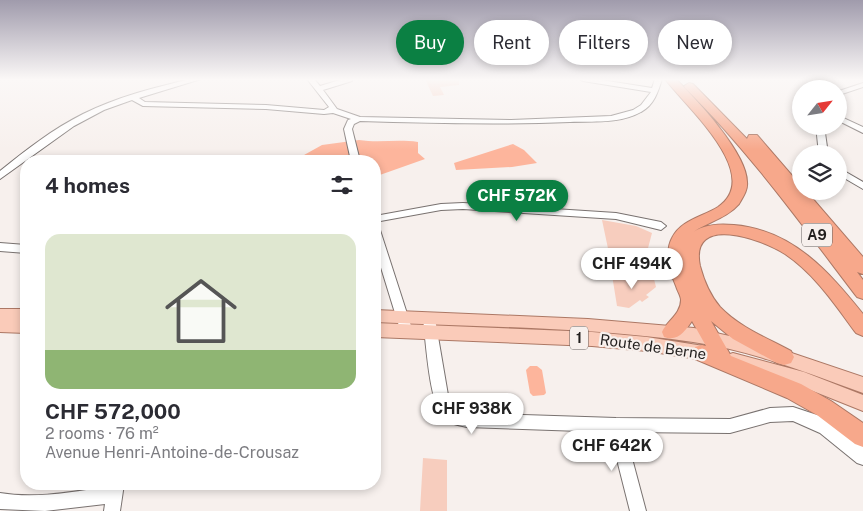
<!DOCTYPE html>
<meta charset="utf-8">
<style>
:root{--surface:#fff;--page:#f7f7f7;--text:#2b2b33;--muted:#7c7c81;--accent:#0b8043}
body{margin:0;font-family:"Public Sans",sans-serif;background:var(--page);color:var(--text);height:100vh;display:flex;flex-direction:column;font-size:19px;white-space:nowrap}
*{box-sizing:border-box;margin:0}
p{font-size:16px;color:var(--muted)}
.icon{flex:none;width:28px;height:28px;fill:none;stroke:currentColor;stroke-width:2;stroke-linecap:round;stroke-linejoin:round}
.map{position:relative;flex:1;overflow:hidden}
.drawer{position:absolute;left:20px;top:155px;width:361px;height:335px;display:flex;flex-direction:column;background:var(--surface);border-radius:20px;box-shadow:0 2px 8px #0003}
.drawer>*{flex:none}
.hud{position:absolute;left:396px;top:20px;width:391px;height:45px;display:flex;gap:10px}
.needle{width:32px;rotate:60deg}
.buttons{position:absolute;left:792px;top:80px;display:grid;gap:10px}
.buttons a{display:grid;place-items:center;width:55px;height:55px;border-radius:50%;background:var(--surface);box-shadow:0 2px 8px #0003;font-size:25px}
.price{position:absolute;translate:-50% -42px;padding:0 11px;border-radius:18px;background:#fff;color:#222;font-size:16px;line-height:32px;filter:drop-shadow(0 1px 2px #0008)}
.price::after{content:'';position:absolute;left:50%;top:30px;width:15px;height:11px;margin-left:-8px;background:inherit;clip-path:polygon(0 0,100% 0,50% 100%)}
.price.active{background:var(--accent);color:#fff}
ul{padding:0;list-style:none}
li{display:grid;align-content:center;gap:10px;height:265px;padding:0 25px}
li span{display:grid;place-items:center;height:155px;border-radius:15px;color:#555}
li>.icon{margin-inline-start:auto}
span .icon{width:90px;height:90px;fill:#fffc;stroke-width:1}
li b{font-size:21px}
h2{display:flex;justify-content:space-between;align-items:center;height:60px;padding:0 25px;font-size:21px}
.chip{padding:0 18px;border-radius:22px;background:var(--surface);box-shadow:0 2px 8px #0003;font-size:18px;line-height:45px}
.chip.active{background:var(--accent);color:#fff}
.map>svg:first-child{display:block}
</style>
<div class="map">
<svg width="863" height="511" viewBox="0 0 863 511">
<rect width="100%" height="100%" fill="#f7f0ed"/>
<path fill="#fdb59c" d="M359,140C379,143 398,139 418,142V153L425,159L377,176L375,173V161H306L304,155L322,145Z
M513,144L524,150L537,163L512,167L456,170L454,163Z
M530,366H537L542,370L546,393L544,395L533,396L530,393L526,370Z"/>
<path fill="#f7cdbe" d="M425,79H459V85L440,87L444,95L433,96Z
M602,220L636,226L652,233L647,252L650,261L610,258Z
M612,275L654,279L656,287L646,295L649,297L642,302L640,300L629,308L617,306Z
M423,458L447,460V511H420Z"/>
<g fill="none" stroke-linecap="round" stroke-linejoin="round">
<g stroke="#797270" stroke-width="2">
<path id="minor" d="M190,79H201L139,98L145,102L266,105L324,110L329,107L307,79H314L320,86L343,79H352V81L323,90L337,109L360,117L511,120L611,116L633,110L641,105L651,92L583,81L579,79H595L652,88L655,79H662C658,92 654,105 641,112C620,124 592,121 570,122C500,125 430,123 360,121L354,124L352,129L360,161H351L344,129L348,120L351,119L333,113L324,114L266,109L143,106L132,100L104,110L74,126L0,179V171C26,150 53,129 83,114C117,97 153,88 190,79Z
M863,83V87L839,95V91Z
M839,116L863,127V133L839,121Z
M816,126H824L828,154H819Z
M839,168L863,182V189L839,175Z
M463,203L616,213L661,222L666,226L661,230L616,219L463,209L441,210L375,222V216L441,204Z
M375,226L380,230L411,326L410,330L405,331L400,330L399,326L375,248Z
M0,243L26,245V253L0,251Z
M429,314L433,315L435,319L449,401L458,411L467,413L616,418L730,419L770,408L793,407L820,416L861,445L863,446V465L857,463L820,433L793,421L770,422L730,433L625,432L646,511H630L610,432L467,427C458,425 449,424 443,417C429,402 426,341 423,319L425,315Z
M108,484H124L120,511H104L105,504L45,511L0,509V493C35,499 72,492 107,487Z"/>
</g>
<g stroke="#ac7865" stroke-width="2">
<path id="major" d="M0,309H26V333L0,332Z
M375,310L588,319L694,328L765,344L863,377V393C808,373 751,350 693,342C588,327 481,327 375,322Z
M375,323L592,332L647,337L710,347L716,349L718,354L716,359L710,361L647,351L592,346L375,337Z
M733,353L804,372L863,395V411L803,387L727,365L725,360L727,355Z"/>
</g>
<g stroke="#ac7865" stroke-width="2">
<path id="highway" d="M665,79H676C696,99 747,153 747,182C748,190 743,197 739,204C727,218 708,222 693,232C706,224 720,224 734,225C793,230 829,272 863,314V336L856,333C836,306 815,274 785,254C762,239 689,213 700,266C704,281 710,295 720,307C739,327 767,338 791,351L794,357L791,363L784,365L777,363L733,339L711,321L731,356L801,384L831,401L863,423V447L855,444L817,415L787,398L695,359L692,353L695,347L702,345L706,346L692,321C685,331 678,342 664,337L662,332C667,321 681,314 681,300C681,296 677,290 676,286C670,272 664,253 672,238C681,220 702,217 718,207C765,175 685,106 665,79Z
M689,83L693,84L747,139L749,135H757L801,186V191H806L863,257V274L857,272L863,280V299L857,297C802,225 750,152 685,88L684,86Z"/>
</g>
<use href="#minor" fill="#fff" fill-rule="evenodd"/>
<use href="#major" fill="#facbb9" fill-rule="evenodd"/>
<use href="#highway" fill="#f7a88b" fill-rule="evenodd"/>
</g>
<linearGradient id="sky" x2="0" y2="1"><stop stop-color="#a09bac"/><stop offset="0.53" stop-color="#fbf8f7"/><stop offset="1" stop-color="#fbf8f7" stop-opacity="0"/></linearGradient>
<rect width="863" height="150" fill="url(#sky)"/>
<g text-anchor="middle" stroke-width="4.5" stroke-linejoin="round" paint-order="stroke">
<g fill="#f7f0ed" stroke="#625e5c" stroke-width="1">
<rect x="802" y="223.5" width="30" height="23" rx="4"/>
<rect x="570" y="326.5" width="18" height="23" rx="4"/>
</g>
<g font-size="14" font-weight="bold" fill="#221f1e">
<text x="817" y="240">A9</text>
<text x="579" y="343">1</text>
</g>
<g font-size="15" fill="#221f1e" stroke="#f7f0ed">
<text transform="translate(653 347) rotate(8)" y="5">Route de Berne</text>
</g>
</g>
</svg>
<div class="buttons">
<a><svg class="needle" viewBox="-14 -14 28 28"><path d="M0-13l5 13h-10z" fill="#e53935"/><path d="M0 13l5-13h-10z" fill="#7c7c81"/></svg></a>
<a><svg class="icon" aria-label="layers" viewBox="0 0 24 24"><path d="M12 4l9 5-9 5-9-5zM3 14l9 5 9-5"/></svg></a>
</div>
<b class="price active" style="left:517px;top:222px">CHF 572K</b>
<b class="price" style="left:632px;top:290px">CHF 494K</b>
<b class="price" style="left:472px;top:435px">CHF 938K</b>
<b class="price" style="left:612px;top:472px">CHF 642K</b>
<div class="hud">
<a class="chip active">Buy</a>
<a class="chip">Rent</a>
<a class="chip">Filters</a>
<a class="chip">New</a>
</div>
<section class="drawer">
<h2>4 homes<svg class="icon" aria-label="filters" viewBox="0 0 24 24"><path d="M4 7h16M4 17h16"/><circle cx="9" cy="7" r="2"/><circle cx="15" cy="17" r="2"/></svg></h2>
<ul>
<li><span style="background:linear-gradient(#dfe7d0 75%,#8fb573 0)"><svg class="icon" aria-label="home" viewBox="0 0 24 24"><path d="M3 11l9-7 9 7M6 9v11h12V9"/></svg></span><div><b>CHF 572,000</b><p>2 rooms · 76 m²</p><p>Avenue Henri-Antoine-de-Crousaz</p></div></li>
</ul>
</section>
</div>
